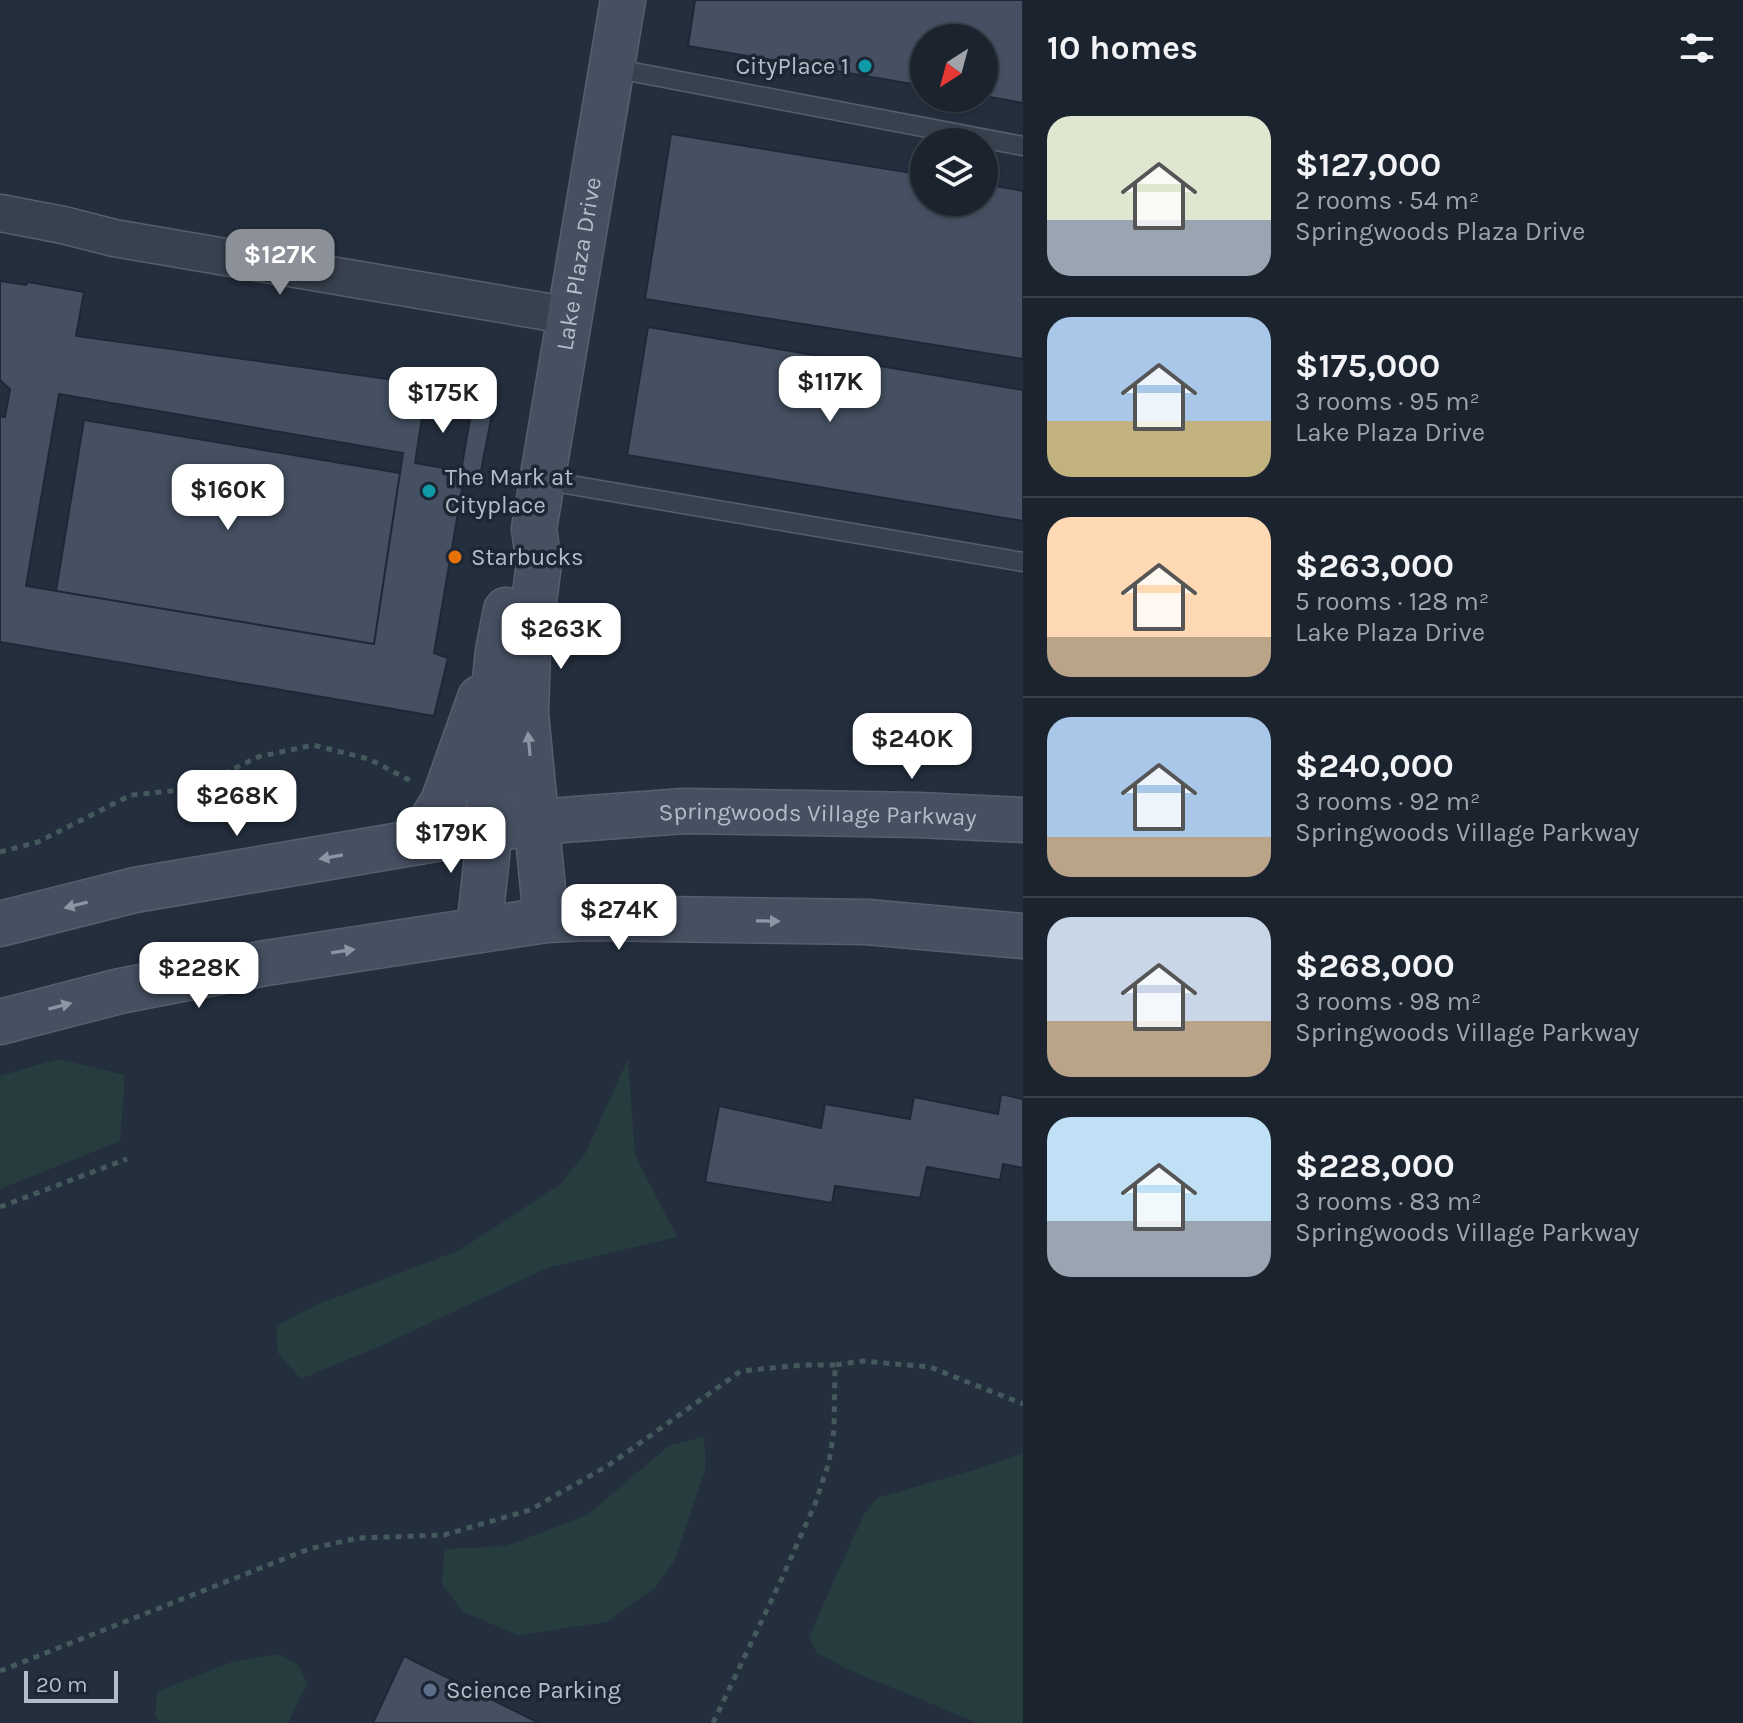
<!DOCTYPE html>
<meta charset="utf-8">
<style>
:root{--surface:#1b232e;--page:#242b36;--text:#f1f3f6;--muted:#a0a4aa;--line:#39404a;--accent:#8c9099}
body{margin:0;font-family:Karla,sans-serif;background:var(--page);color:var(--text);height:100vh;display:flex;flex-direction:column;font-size:30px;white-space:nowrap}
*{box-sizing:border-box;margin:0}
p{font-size:26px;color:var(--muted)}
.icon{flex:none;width:44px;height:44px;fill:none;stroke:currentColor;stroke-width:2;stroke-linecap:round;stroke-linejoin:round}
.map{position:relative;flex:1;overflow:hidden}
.drawer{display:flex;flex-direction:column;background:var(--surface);width:720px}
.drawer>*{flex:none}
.needle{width:52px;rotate:216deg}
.buttons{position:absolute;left:910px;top:24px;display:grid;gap:16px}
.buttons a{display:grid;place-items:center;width:88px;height:88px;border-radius:50%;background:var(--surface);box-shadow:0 2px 6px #0004,0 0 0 2px var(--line);font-size:40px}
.scale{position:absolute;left:24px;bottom:20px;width:94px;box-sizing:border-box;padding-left:8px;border:4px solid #b4bcc9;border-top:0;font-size:22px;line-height:28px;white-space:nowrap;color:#b4bcc9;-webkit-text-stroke:6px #1d2633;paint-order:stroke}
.price{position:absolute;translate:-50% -68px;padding:0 18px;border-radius:16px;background:#fff;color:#222;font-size:26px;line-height:52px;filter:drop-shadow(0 2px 4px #0008)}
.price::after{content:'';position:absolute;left:50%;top:48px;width:24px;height:18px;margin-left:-12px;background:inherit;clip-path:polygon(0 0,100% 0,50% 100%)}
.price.active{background:var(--accent);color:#fff}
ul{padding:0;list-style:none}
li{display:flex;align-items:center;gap:24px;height:200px;padding:0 24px}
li+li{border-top:2px solid var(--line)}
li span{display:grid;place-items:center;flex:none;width:224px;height:160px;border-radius:24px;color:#555}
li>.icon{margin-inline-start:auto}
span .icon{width:96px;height:96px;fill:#fffc;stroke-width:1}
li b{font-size:34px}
h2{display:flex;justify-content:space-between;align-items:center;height:96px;padding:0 24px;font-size:34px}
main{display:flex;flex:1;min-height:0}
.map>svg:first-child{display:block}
</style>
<main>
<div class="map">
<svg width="1023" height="1723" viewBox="0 0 1023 1723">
<rect width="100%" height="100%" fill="#242f3e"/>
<path fill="#263c3f" d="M58,1059L125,1075L120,1141L0,1189V1076Z
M628,1059L635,1155L677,1237L547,1268L387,1343L301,1379L278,1353L276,1326L316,1305L460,1250L559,1185L585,1154Z
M704,1437L706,1467L675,1560L656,1587L607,1622L518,1635L463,1612L442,1584L444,1549L506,1546L587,1515L670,1445Z
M1023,1453V1723H978L849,1670L817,1653L809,1637L863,1516L877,1498L981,1468Z
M280,1654L299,1666L307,1683L288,1723H161L155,1715L157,1692L232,1662Z"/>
<path fill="#455162" stroke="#1f2835" stroke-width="2" fill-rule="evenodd" d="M695,0H1023V103L984,96V38H924V86L688,46Z
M671,134L924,175V202H984V184L1023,191V359L645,299Z
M0,281L26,285L28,282L84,292L76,336L496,394L479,481L464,478L434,653L448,658L434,716L0,642V416L5,417L10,389L0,380ZM59,394L403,453L374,644L26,586Z
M648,327L1023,390V521L627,455Z
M425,399L472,407L461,471L415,463Z
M84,420L400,473L374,644L56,591Z
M1001,1094L1023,1099V1168L1003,1164L1000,1180L927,1167L920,1198L835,1186L832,1203L705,1182L719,1106L821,1128L825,1104L910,1119L914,1097L998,1114Z
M404,1656L539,1723H373Z"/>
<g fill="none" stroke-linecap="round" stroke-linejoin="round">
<g stroke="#565f6c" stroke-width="21">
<path id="lane" d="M612,68L1023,146
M542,480L1023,562"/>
</g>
<g stroke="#565f6c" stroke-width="39">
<path id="street" d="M0,213L63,225L114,238L571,316"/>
</g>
<g stroke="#565f6c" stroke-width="47">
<g id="secondary">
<path d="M418,842L443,802L480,698"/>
<path id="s1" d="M546,920L526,714L528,646L539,564L534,529L623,0"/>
<path id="s2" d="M0,924L135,890L536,822L684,811L918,815L1023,820"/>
<path d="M479,930L490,828L489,739L498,651L506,610"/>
<path d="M0,1022L120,991L266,963L546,920L588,918L867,922L1023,936"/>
</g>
</g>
<path stroke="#44595c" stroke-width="5" stroke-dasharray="6 6" stroke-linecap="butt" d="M0,852L38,842L131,795L192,789L258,757L313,745L369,759L411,781
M0,1207L127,1159
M0,1671L309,1549L358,1538L444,1535L530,1510L609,1465L741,1371L803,1365H835
M713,1723L782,1578L815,1504L829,1462L834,1430L835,1365L862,1361L930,1367L1023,1404"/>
<use href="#lane" stroke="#38414e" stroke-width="18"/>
<use href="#street" stroke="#38414e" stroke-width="36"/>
<use href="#secondary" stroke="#465061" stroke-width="44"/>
</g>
<defs><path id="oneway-solid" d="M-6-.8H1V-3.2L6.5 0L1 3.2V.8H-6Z" transform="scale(2)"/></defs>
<g fill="#8e96a5">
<use href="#oneway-solid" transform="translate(529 744) rotate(-95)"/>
<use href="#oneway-solid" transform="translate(331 857) rotate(170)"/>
<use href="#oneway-solid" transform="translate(76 905) rotate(166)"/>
<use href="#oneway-solid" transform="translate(768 921) rotate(1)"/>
<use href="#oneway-solid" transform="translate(343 951) rotate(-9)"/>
<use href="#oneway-solid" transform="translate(60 1006) rotate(-15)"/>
</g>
<g fill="#0f9aa8" stroke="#1d2633" stroke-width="3">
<circle cx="865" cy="66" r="8"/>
<circle cx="429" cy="491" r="8"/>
</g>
<circle fill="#e8710a" stroke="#1d2633" stroke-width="3" cx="455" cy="557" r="8"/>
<circle fill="#5c6f8a" stroke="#1d2633" stroke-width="3" cx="430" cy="1690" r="8"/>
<g text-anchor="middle" stroke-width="7" stroke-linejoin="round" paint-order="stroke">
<g font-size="24" fill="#b4bcc9" stroke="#1d2633" text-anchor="start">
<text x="849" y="74" text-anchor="end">CityPlace 1</text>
<text x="445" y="485">The Mark at<tspan x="445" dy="28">Cityplace</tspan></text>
<text x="471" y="565">Starbucks</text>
<text x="446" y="1698">Science Parking</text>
</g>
<g font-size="24" fill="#b4bcc9" stroke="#1d2633">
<text dy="8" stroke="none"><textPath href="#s1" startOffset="662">Lake Plaza Drive</textPath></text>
<text dy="8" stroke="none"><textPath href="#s2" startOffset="828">Springwoods Village Parkway</textPath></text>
</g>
</g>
</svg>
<div class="buttons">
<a><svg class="needle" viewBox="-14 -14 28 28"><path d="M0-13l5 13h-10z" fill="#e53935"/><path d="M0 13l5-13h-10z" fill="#a0a4aa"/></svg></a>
<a><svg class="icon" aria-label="layers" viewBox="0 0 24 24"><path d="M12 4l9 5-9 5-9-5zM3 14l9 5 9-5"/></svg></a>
</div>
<div class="scale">20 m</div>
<b class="price active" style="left:280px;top:297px">$127K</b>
<b class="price" style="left:830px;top:424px">$117K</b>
<b class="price" style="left:443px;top:435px">$175K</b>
<b class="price" style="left:228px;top:532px">$160K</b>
<b class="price" style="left:561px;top:671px">$263K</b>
<b class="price" style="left:912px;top:781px">$240K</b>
<b class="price" style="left:237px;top:838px">$268K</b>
<b class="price" style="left:451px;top:875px">$179K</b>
<b class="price" style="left:619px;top:952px">$274K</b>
<b class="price" style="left:199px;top:1010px">$228K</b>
</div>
<section class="drawer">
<h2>10 homes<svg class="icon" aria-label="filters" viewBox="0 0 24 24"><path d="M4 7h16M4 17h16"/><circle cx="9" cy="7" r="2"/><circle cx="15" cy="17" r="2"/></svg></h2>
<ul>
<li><span style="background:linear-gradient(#dfe7d0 65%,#9aa5b1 0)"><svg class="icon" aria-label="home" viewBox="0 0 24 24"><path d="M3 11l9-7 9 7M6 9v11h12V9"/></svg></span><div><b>$127,000</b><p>2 rooms · 54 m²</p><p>Springwoods Plaza Drive</p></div></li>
<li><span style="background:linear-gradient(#a9c7e8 65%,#c2b280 0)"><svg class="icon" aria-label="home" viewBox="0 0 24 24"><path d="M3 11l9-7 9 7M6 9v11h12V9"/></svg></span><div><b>$175,000</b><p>3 rooms · 95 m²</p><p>Lake Plaza Drive</p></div></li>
<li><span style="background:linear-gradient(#ffd9b3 75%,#b9a48a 0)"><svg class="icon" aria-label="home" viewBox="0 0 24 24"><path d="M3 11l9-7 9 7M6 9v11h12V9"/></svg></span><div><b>$263,000</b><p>5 rooms · 128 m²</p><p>Lake Plaza Drive</p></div></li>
<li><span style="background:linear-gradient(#a9c7e8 75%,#b9a48a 0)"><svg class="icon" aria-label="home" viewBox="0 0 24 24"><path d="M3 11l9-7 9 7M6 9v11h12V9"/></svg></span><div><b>$240,000</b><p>3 rooms · 92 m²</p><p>Springwoods Village Parkway</p></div></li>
<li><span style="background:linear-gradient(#c9d6e8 65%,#b9a48a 0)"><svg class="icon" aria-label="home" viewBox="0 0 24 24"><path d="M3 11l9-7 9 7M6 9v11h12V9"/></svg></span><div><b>$268,000</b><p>3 rooms · 98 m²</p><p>Springwoods Village Parkway</p></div></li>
<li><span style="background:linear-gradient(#bfe0f5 65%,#9aa5b1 0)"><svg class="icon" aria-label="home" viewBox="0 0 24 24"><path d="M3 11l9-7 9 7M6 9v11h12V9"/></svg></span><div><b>$228,000</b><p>3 rooms · 83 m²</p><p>Springwoods Village Parkway</p></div></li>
</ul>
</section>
</main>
